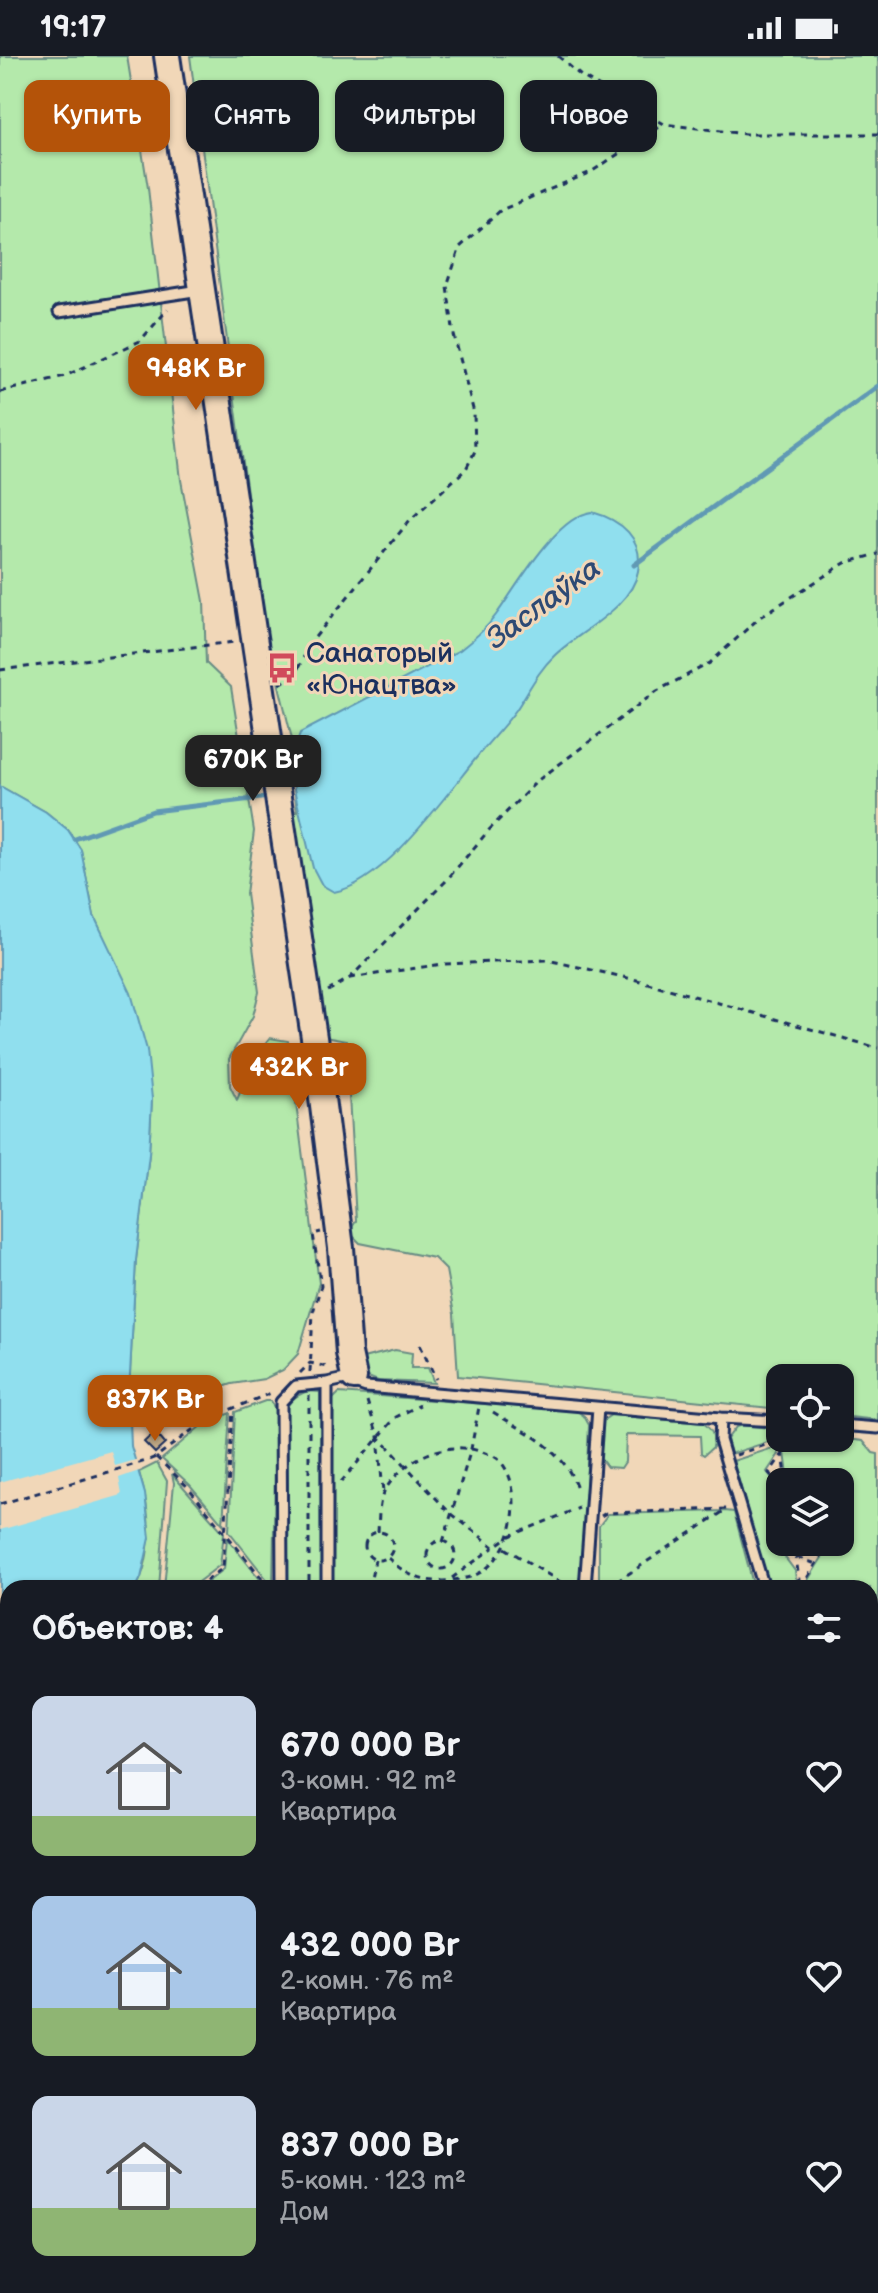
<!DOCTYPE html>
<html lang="ru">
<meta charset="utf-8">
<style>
:root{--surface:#171b24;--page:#20242c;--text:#f1f3f6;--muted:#9ea1a6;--accent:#b45309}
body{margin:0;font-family:"Balsamiq Sans",sans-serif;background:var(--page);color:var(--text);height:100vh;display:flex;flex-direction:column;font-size:30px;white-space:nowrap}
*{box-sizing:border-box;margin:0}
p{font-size:26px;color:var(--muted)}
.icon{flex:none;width:44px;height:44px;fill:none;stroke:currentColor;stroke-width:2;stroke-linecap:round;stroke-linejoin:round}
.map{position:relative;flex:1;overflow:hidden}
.details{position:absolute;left:0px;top:1524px;width:878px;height:714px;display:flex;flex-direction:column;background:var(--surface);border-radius:24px 24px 0 0;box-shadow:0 2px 6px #0004}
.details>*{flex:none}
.hud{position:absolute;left:24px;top:24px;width:830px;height:72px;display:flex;gap:16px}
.tools{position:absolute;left:766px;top:1308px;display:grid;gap:16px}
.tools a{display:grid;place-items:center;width:88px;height:88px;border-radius:16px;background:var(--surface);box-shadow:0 2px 6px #0004;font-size:40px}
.price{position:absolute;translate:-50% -68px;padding:0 18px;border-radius:16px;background:var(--accent);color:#fff;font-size:26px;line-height:52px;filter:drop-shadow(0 2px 4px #0008)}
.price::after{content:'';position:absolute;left:50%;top:48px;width:24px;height:18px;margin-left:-12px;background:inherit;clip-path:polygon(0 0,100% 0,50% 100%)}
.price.current{background:#222;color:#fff}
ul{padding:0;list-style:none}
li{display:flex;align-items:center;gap:24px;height:200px;padding:0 32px}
li span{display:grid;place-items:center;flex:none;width:224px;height:160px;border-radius:16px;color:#555}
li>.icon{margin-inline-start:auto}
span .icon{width:96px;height:96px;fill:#fffc;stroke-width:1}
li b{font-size:34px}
h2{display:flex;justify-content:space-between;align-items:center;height:96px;padding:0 32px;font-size:34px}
.pill{padding:0 28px;border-radius:16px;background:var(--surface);box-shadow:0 2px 6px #0004;font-size:28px;line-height:72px}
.pill.current{background:var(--accent);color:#fff}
.status{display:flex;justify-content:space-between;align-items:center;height:56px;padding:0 40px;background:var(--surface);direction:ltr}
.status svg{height:22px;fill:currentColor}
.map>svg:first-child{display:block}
</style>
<div class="status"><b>19:17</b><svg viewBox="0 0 49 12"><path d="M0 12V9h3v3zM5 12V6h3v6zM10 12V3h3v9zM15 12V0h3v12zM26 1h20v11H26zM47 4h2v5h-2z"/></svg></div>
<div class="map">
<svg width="878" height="2237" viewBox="0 0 878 2237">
<rect width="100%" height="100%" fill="#f1d7b8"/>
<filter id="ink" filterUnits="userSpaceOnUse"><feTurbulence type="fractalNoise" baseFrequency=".0125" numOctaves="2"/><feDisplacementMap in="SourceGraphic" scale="16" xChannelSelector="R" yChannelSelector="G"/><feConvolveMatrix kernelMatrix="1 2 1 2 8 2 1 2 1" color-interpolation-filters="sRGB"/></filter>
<g filter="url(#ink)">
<path fill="#b4e9ab" stroke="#688c84" stroke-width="2" d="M0,0H127L148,132L181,424L204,545L206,607L231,631L254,775L246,838L259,936L253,960L229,1003L230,1030L237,1044L252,1006L270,982L288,985L319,1227L298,1298L283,1314L264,1323L232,1328L175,1347H153L129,1337L136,1204L149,1098L152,1043L108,891L94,860L81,794L68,774L46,756L0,730Z
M190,0H878V1364L840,1360V1322H780V1353L458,1320L454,1258L446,1214L434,1202L360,1187L349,1176L356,1165L346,985L325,981L311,878L296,815L293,756L297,755L291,705L293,687L264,568Z
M395,1294L412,1297L411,1312H428L434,1327L378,1325L368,1321L361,1305L363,1302Z
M308,1335L320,1336L321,1532H287L286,1353C291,1343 297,1339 308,1335Z
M339,1337L577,1355L584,1360L589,1369L581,1532H330L329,1347Z
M265,1345H270L276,1354L273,1531L229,1475L235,1356Z
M230,1357L223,1468L190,1429L162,1403L202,1369Z
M611,1359L703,1367C712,1373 715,1380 713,1391L704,1399L701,1397L700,1380L626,1379L625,1406L621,1412L607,1411L600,1402L602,1365Z
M741,1369L780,1373V1382L731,1398L727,1383L736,1371Z
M798,1382H840L863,1385L873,1397L878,1398V1558L870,1562V1532H803L828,1492L822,1486H840V1426H789L784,1389Z
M776,1391L779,1398L767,1416L780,1431V1486H789L784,1500L795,1515L797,1532H770L733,1405Z
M157,1407L167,1425L159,1532H136C155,1496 150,1453 139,1416Z
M172,1418L224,1477L220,1509L190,1532H164L174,1427Z
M725,1455L734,1456L754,1532H599V1470L608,1458Z
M227,1482L267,1532H200L224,1513Z
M870,1636L878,1643V1946L870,1948Z
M878,1954V2096L870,2098V1955Z"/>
<path fill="#90dfee" stroke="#6199b4" stroke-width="2" d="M592,456C621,464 644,482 638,515C632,552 578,576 554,600C538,615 528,636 516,654C504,671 489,685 477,701C445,740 384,828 334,836L322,829L313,812L294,733L291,705L300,677L460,594C473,584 486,573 496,559C516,532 556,460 592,456Z
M0,730L46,756L68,774L81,794L94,860L131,937L147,994L152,1043L149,1098L136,1204L129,1337L131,1390L145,1438L150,1482L141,1522L136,1532H8V2230H870V2098L878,2096V2237H0Z"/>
<path fill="#f1d7b8" d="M111,1395L115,1410L139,1403L142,1414L119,1422L122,1439L0,1474V1426Z"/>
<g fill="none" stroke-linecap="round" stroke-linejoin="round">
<path stroke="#6199b4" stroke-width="5" d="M634,509L878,330
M75,783L153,755L269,741"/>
</g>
<path fill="#c9b08b" stroke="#1b2f5e" stroke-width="2" d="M155,1376L165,1388L155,1397L144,1386Z
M878,1558V1583L870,1587V1562Z"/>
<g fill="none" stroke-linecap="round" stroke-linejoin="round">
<g stroke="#1b2f5e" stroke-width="15">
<path id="service" d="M59,256L200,234
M721,1362L720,1384L764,1532
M840,1369L878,1372
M282,1532L281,1346L296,1330L327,1327
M327,1532V1327L354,1321L357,1328L366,1331L721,1362L780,1365
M585,1532L598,1352
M870,1590L878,1587"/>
</g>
<g stroke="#1b2f5e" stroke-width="30">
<path id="tertiary" d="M167,0L316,995L341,1192L349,1297L354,1321"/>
</g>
<path stroke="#1b2f5e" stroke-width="3" stroke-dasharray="6 6" stroke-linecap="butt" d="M558,0L581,20L664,68L745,78H878
M0,336L65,320L140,285L168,253
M0,614L234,586
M280,628L295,618L312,585L410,464L466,413L475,395L474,357L454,279L447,230L460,191L501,154L591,116L664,68
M350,922L443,908L547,904L637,924L878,992
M328,935L350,922L445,826L489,774L537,725L657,635L710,607L760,561L845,507L878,498
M420,1289L436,1323
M310,1316L313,1256L321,1230L313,1178L321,1176
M300,1317L310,1307L328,1311
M309,1339V1532
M367,1345L378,1380L448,1455L494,1491L510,1480L579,1452
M493,1356C530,1379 564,1392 578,1435
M378,1380L383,1436
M781,1384L787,1426
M736,1399L786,1382
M156,1401L188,1431L269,1531
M341,1426L396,1361L420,1349
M780,1429L769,1417L783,1398
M0,1448L146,1405L156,1401L207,1363L271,1337
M601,1460L606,1457L729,1453
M365 1490a14 14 0 1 1 28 0a14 14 0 1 1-28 0Z
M378,1476C379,1463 378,1445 385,1434C404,1403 444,1384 479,1395C487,1398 496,1399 501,1406C528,1439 511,1513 466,1522C431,1528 415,1527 388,1502
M427 1499a14 14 0 1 1 28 0a14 14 0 1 1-28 0Z
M443,1486L471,1393L479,1351
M794,1486L800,1532
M505,1492L570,1532
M797,1501L816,1508
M452,1522L494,1491
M196,1532L223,1512L233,1354
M369,1532L375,1504
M438,1532L446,1527
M607,1532L724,1455
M801,1532L826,1492L820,1486
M0,1555H8
M875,1602L878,1611
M870,1627L878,1636
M870,1953L878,1951"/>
<use href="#service" stroke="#f1d7b8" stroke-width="9"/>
<use href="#tertiary" stroke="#f1d7b8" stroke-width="24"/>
</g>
</g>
<defs>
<g id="bus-bare" transform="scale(2.4)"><path d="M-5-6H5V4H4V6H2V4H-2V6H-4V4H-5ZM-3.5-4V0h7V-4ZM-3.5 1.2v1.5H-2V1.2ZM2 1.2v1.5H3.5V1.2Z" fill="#d1495b" stroke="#f1d7b8" stroke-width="2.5" paint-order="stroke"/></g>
</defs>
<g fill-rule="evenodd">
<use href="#bus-bare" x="282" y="612"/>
</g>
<g text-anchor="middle" stroke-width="6" stroke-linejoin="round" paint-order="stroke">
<g font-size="28" fill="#1b2f5e" stroke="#f1d7b8" text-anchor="start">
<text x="306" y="606">Санаторый<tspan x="306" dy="32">«Юнацтва»</tspan></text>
</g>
<g font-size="30" font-style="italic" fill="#2d4974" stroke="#f1d7b8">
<text transform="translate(543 547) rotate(-36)" y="10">Заслаўка</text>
</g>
</g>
</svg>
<div class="tools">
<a><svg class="icon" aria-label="locate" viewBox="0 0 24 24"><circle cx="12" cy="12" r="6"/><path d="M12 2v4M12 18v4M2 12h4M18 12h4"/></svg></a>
<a><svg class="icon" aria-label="layers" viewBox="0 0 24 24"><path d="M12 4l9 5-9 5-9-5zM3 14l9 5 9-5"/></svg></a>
</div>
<b class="price" style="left:196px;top:356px">948K Br</b>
<b class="price current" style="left:253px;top:747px">670K Br</b>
<b class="price" style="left:299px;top:1055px">432K Br</b>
<b class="price" style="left:155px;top:1387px">837K Br</b>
<div class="hud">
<a class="pill current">Купить</a>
<a class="pill">Снять</a>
<a class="pill">Фильтры</a>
<a class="pill">Новое</a>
</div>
<section class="details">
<h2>Объектов: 4<svg class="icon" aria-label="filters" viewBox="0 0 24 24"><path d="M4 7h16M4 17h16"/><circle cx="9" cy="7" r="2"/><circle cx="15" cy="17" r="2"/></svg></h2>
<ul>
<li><span style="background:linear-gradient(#c9d6e8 75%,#8fb573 0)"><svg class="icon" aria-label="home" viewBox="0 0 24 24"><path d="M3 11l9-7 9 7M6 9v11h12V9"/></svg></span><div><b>670 000 Br</b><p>3-комн. · 92 m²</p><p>Квартира</p></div><svg class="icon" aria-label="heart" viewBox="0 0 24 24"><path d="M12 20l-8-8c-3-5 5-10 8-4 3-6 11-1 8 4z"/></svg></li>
<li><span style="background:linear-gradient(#a9c7e8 70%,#8fb573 0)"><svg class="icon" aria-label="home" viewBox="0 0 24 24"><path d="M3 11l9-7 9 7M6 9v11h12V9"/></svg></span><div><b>432 000 Br</b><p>2-комн. · 76 m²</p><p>Квартира</p></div><svg class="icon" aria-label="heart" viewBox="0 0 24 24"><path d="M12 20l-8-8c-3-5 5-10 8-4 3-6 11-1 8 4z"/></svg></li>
<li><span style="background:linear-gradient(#c9d6e8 70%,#8fb573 0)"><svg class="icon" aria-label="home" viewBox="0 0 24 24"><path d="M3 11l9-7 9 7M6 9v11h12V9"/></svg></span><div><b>837 000 Br</b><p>5-комн. · 123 m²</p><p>Дом</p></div><svg class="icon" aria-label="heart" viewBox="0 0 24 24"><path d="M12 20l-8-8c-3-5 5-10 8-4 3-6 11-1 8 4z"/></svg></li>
</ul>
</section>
</div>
